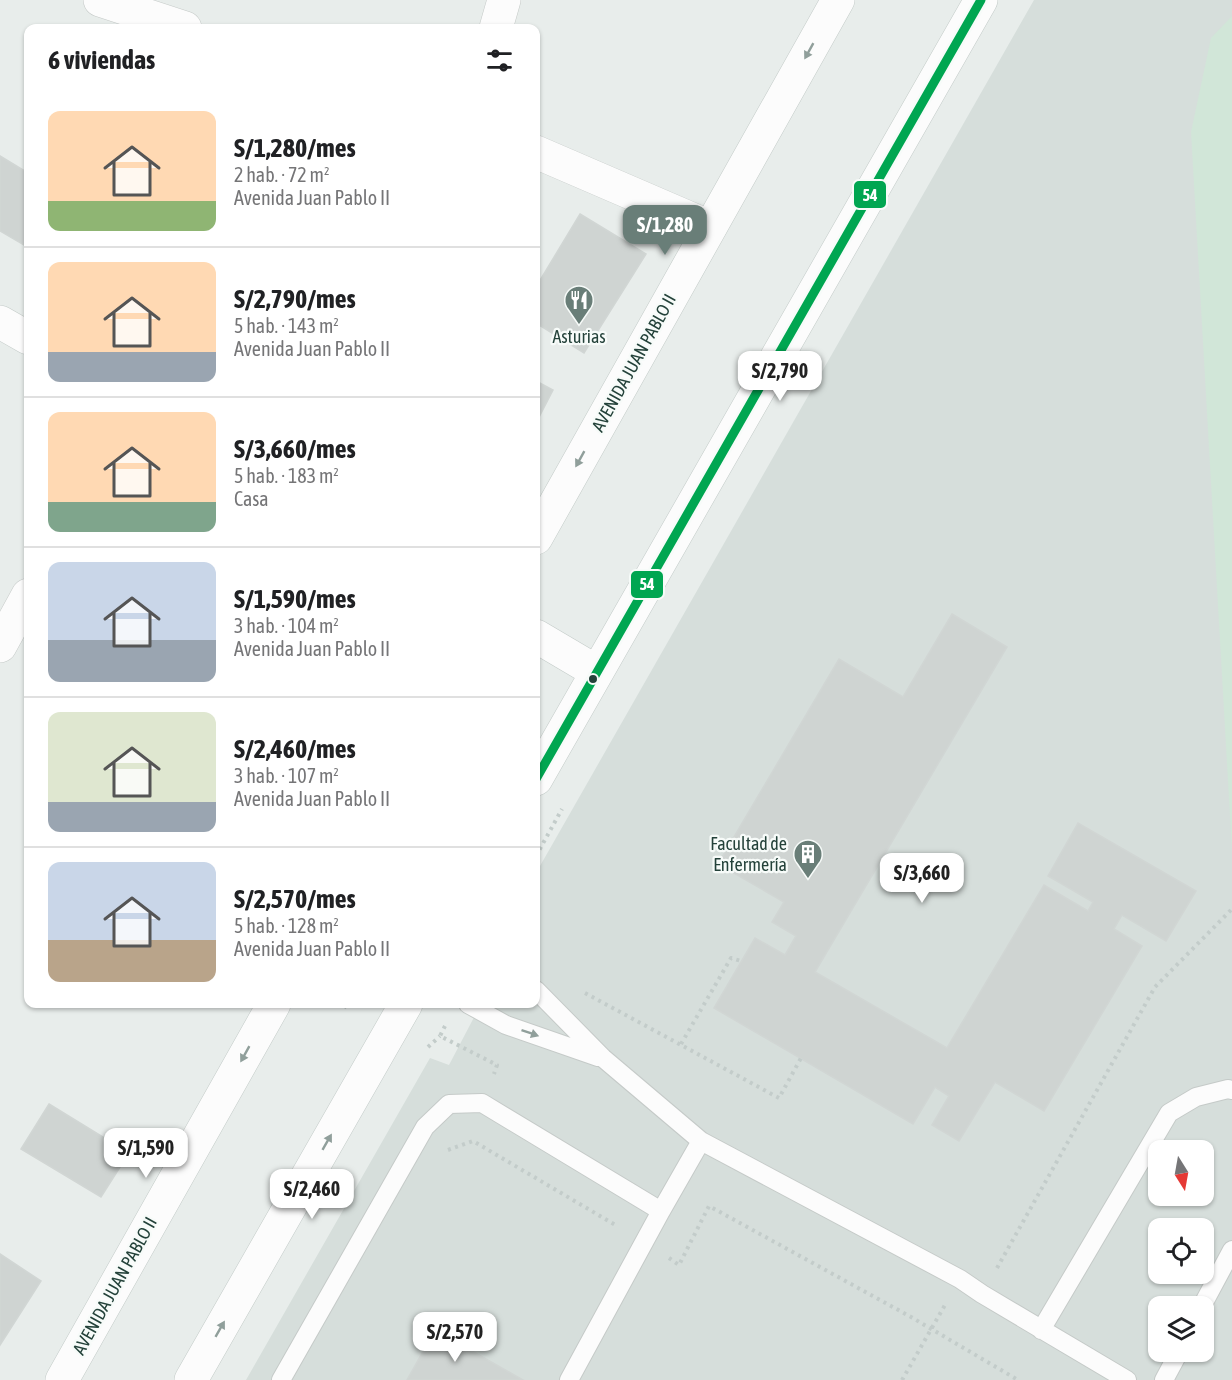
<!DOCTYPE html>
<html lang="es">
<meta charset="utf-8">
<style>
:root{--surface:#fff;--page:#f2f2f2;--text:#202124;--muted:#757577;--line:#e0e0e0;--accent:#697e78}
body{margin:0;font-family:"Asap Condensed",sans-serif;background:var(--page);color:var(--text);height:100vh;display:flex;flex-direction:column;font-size:22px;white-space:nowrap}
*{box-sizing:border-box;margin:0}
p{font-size:20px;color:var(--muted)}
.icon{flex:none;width:33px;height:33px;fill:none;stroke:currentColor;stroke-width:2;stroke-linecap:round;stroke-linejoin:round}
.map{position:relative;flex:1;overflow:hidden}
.panel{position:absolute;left:24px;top:24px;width:516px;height:984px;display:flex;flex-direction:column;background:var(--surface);border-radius:12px;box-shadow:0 2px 4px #0004}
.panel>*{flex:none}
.needle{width:39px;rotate:169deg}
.buttons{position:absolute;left:1148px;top:1140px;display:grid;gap:12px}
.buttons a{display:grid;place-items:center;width:66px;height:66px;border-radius:12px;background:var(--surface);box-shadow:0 2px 4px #0004;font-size:30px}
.price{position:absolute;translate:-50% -51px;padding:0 14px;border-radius:12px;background:#fff;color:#222;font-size:20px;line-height:39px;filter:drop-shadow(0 2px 3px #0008)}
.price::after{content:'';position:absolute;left:50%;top:36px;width:18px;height:14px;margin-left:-9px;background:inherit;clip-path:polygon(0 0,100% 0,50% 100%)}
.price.current{background:var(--accent);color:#fff}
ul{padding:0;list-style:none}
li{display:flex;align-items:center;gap:18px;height:150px;padding:0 24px}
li+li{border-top:2px solid var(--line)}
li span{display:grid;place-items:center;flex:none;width:168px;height:120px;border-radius:12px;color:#555}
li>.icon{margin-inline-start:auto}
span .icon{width:72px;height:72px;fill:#fffc;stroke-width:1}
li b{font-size:26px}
h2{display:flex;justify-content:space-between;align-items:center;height:72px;padding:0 24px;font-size:26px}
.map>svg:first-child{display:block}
</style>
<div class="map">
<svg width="1232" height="1380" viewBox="0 0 1232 1380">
<rect width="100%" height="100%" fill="#e8edeb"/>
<path fill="#d6dedb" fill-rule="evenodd" d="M1034,0H1232V1380H246L430,1058L449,1065L481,1004H536V873ZM1158,1150H1203V1196H1158ZM1158,1228H1203V1274H1158ZM1158,1306H1203V1352H1158Z"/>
<path fill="#d1e6d8" d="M1232,16V851L1191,132L1211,38Z"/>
<path fill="#cfd4d2" stroke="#d1d6d4" stroke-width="1.5" d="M0,156L28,173V237L24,245L0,231Z
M580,214L646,254L584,353L536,323V287Z
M536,381L553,390L536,423Z
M952,614L1007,647L815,972L947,1048L1044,885L1088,911L1093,902L1048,876L1078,823L1196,891L1166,941L1122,915L1114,929L1142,946L1044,1111L995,1082L959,1141L932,1125L949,1096L935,1087L913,1124L714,1008L755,938L785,955L796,936L772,922L784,902L718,864L839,659L903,697Z
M49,1104L129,1153L101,1197L21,1149Z
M0,1254L41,1281L0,1345Z
M435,1330L523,1380H407Z"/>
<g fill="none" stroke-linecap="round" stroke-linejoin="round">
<g stroke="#c5cac8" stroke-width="20">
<path id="lane" d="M536,990L603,1058L701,1141L960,1279L982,1294L1127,1380
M468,1004L506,1025L598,1057
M1202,1306L1232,1250
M1041,1330L1169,1113L1196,1097L1228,1089L1232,1090
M281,1380L425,1127L449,1104L482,1103L661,1211L701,1141
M569,1380L661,1211
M1164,1380L1179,1352"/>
</g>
<g stroke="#c5cac8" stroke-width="34">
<path id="street" d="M100,0L185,28
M496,28L504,0
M536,152L710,227
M0,646L28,595"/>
</g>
<g stroke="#c3cbc8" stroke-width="34">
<path id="secondary" d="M0,322L28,338
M536,538L838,0
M536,636L597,672
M536,779L981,0
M62,1380L274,1004
M191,1380L406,1004"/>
</g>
<path stroke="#c3ccca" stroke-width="4" stroke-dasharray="3 4.5" stroke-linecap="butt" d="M536,856L562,809
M585,993L779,1098L801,1058
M344,1008L347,1004
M445,1026L440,1036L497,1065L494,1074
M681,1044L731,958L741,961
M428,1047L440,1036
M448,1150L473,1141L617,1226
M669,1258L679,1265L709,1206L911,1317L1018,1380
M997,1268L1155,987L1232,909
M902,1380L945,1305"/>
<use href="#lane" stroke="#fcfcfc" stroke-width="18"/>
<use href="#street" stroke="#fcfcfc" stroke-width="33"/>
<use href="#secondary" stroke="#fcfcfc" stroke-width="33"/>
<g stroke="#f7fbf9" stroke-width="14">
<path id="bus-1" d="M536,779L981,0"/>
</g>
<use href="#bus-1" stroke="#00a651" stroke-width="9"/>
</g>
<defs><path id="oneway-solid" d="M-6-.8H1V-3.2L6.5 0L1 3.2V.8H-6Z" transform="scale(1.5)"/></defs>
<g fill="#909f9b">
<use href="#oneway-solid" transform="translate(809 51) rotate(119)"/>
<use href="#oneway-solid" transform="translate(580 459) rotate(119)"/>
<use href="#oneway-solid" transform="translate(530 1033) rotate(19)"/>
<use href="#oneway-solid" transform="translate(245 1054) rotate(119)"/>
<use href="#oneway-solid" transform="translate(327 1142) rotate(-60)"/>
<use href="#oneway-solid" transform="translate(220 1329) rotate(-60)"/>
</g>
<defs>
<g id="restaurant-pin" transform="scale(1.5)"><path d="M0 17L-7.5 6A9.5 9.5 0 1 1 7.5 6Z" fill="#697e78" stroke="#f7fbf9"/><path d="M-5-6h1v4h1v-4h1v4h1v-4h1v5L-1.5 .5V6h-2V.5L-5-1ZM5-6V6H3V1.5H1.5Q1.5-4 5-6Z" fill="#fff"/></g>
<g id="building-pin" transform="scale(1.5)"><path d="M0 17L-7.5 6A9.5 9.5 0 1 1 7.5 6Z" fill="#697e78" stroke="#f7fbf9"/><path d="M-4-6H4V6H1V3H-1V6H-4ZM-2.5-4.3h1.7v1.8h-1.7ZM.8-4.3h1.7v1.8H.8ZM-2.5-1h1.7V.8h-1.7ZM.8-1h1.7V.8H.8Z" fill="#fff"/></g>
</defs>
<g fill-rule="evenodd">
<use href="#restaurant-pin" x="579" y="300"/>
<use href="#building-pin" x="808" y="854"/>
</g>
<circle fill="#24423a" stroke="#f7fbf9" stroke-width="2" cx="593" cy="679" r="5"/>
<g text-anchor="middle" stroke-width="4.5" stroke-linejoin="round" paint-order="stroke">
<g font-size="18" fill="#24423a" stroke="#f7fbf9">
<text x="579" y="343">Asturias</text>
<text x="787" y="850" text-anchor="end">Facultad de<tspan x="787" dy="21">Enfermería</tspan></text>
</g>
<g font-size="18" fill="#24423a" stroke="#f7fbf9">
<text transform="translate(634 363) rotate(-61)" y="6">AVENIDA JUAN PABLO II</text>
<text transform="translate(115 1286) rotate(-61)" y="6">AVENIDA JUAN PABLO II</text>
</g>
</g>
<g stroke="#f7fbf9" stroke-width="2">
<rect x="853" y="180" width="34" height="29" rx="6" fill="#00a651"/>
<rect x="630" y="570" width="34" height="29" rx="6" fill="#00a651"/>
</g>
<g font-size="16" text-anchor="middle" font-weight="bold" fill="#fff">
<text x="870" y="201">54</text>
<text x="647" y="590">54</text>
</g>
</svg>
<div class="buttons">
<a><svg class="needle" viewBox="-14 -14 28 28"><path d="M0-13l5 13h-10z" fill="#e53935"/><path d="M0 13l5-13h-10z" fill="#757577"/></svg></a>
<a><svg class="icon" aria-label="locate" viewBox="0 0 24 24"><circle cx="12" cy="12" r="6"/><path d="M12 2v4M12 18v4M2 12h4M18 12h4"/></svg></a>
<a><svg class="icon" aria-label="layers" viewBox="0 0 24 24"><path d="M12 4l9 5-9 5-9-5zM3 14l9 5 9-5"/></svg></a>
</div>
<b class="price current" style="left:665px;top:256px">S/1,280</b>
<b class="price" style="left:780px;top:402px">S/2,790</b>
<b class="price" style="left:922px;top:904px">S/3,660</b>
<b class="price" style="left:146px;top:1179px">S/1,590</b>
<b class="price" style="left:312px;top:1220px">S/2,460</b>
<b class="price" style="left:455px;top:1363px">S/2,570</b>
<section class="panel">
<h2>6 viviendas<svg class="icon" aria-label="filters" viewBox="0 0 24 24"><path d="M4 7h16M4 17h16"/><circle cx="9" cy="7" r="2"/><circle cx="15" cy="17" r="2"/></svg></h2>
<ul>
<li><span style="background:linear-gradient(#ffd9b3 75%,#8fb573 0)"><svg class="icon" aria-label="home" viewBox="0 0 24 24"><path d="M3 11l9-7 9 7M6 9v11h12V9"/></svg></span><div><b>S/1,280/mes</b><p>2 hab. · 72 m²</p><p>Avenida Juan Pablo II</p></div></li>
<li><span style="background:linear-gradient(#ffd9b3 75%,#9aa5b1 0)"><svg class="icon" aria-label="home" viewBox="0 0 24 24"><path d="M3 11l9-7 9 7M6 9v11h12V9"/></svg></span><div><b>S/2,790/mes</b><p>5 hab. · 143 m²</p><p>Avenida Juan Pablo II</p></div></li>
<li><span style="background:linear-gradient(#ffd9b3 75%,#7fa58c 0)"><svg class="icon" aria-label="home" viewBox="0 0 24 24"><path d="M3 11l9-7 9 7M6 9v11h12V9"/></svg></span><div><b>S/3,660/mes</b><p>5 hab. · 183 m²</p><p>Casa</p></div></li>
<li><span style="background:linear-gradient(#c9d6e8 65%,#9aa5b1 0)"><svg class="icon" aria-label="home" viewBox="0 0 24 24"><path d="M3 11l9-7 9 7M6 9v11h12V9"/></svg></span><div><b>S/1,590/mes</b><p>3 hab. · 104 m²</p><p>Avenida Juan Pablo II</p></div></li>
<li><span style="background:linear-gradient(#dfe7d0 75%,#9aa5b1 0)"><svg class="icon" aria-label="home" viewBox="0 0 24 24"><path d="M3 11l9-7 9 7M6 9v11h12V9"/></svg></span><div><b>S/2,460/mes</b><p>3 hab. · 107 m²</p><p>Avenida Juan Pablo II</p></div></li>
<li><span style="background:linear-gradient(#c9d6e8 65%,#b9a48a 0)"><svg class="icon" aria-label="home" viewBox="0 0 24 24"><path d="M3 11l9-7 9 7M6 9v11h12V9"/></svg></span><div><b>S/2,570/mes</b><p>5 hab. · 128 m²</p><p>Avenida Juan Pablo II</p></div></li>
</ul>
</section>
</div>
